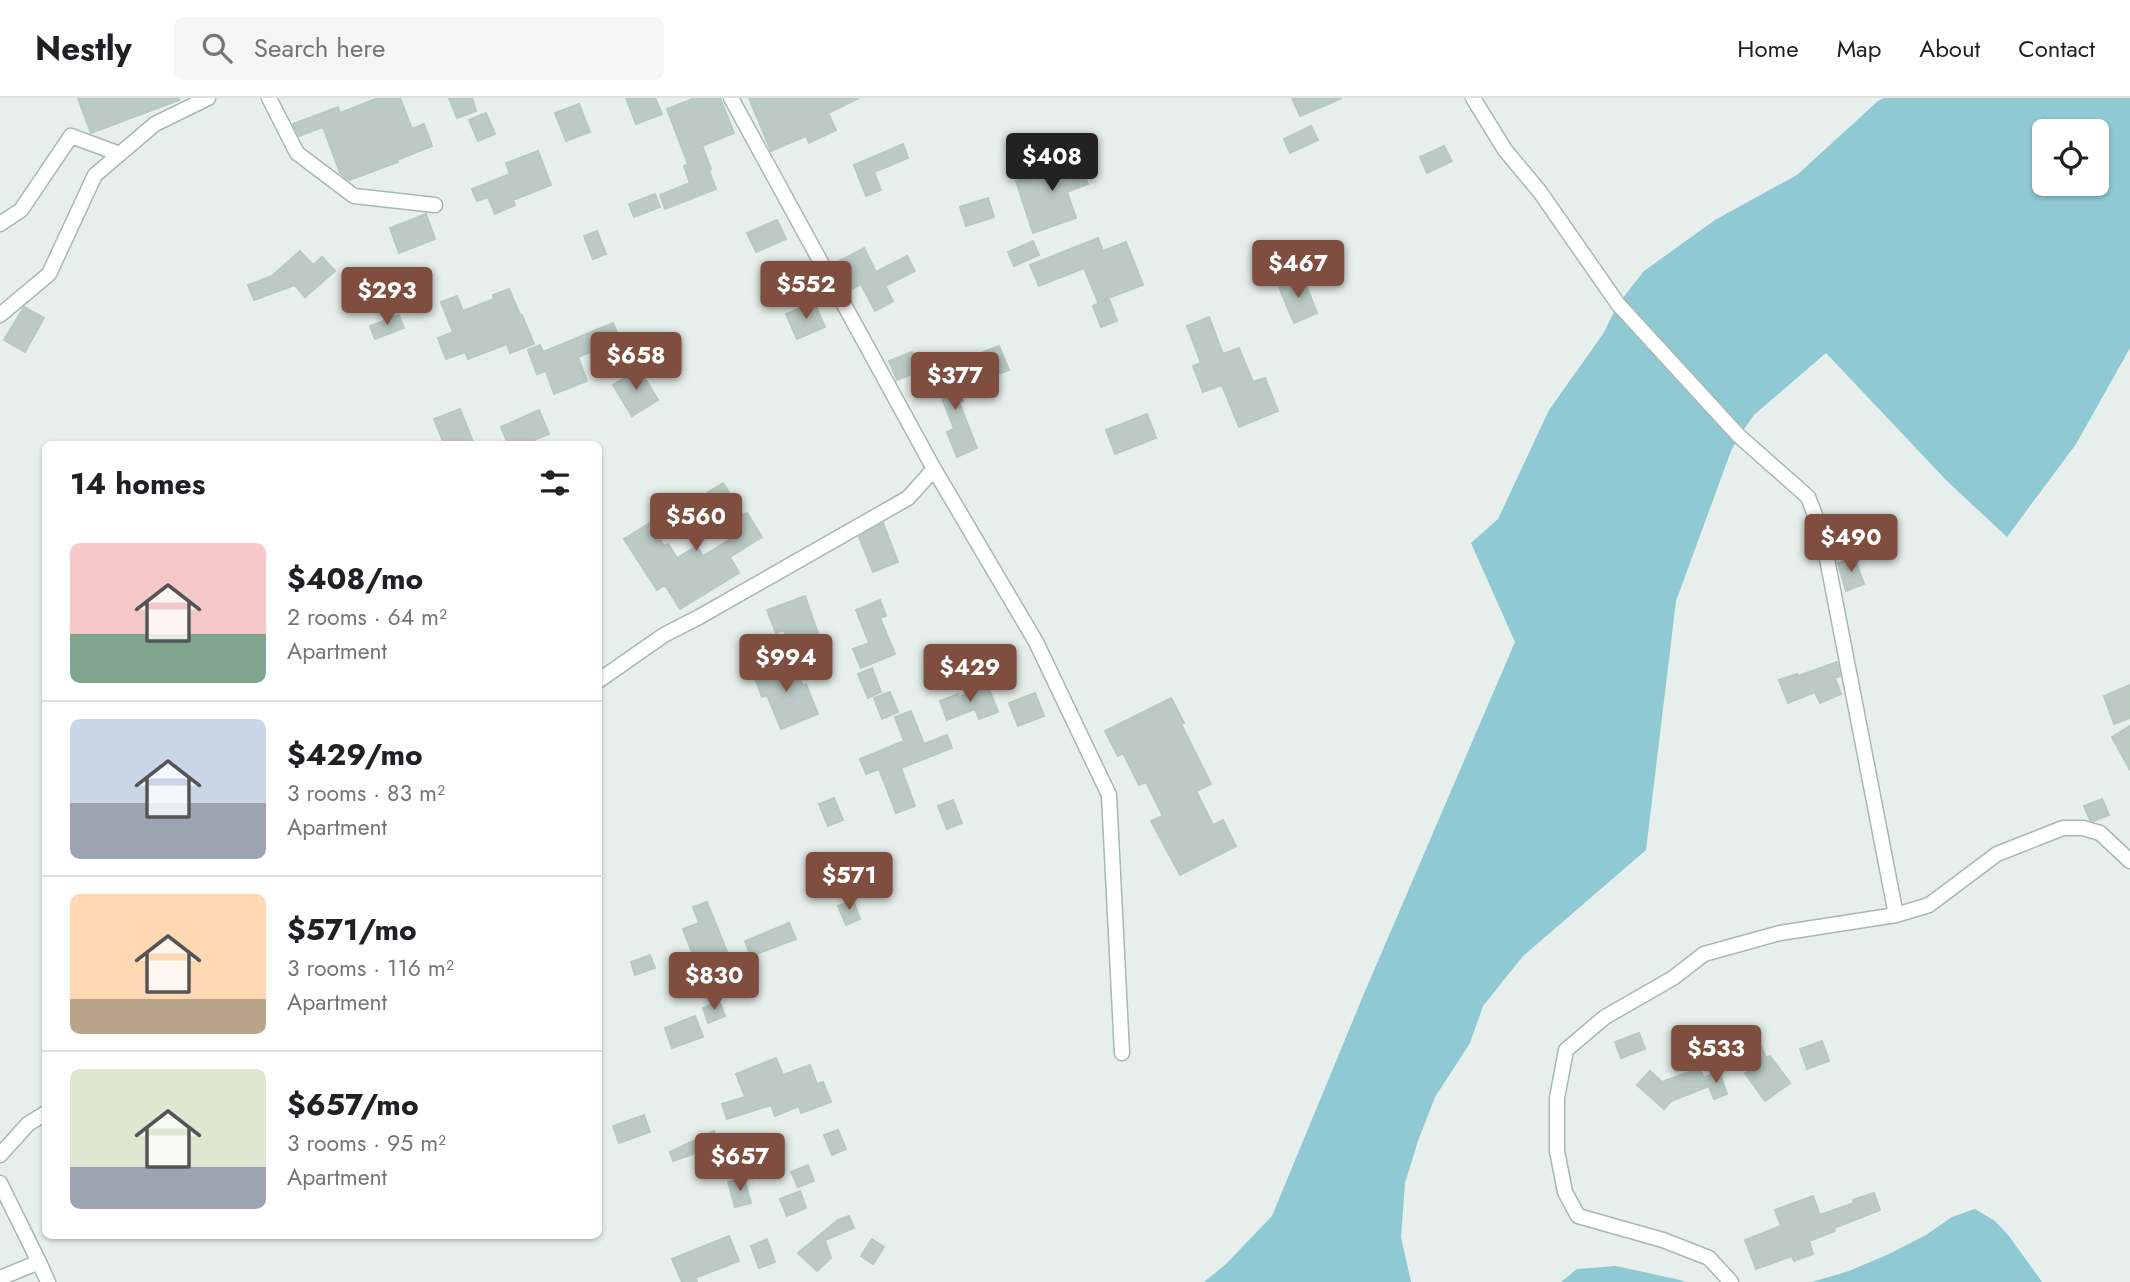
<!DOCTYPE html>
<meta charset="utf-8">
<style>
:root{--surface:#fff;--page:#f6f6f6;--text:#202124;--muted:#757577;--line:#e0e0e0;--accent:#7f4e3f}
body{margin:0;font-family:Jost,sans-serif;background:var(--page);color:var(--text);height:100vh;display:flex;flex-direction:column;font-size:26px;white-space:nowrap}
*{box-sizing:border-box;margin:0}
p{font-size:23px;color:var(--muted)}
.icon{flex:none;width:38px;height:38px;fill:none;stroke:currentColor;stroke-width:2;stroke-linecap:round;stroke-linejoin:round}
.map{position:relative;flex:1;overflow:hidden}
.panel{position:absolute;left:42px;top:343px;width:560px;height:798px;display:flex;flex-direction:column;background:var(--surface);border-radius:10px;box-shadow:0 2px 5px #0004}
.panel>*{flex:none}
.fabs{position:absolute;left:2032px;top:21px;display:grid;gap:14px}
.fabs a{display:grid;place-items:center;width:77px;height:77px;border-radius:10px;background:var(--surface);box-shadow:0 2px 5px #0004;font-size:35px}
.price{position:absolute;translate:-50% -60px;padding:0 16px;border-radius:7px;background:var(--accent);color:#fff;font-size:23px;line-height:46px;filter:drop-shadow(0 2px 4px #0008)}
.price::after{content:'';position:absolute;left:50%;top:42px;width:21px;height:16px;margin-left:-10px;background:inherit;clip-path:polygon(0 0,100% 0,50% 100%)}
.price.active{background:#222;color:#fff}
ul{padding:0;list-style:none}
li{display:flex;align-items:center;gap:21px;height:175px;padding:0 28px}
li+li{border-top:2px solid var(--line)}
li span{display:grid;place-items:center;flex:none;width:196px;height:140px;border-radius:10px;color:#555}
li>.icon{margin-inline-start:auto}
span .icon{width:84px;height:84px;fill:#fffc;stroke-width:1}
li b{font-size:30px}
h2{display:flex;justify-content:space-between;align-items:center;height:84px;padding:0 28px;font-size:30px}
header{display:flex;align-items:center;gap:42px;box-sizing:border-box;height:98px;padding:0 35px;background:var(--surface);border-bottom:2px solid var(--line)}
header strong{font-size:33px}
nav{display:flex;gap:38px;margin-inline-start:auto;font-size:24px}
.search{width:490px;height:63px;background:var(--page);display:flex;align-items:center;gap:18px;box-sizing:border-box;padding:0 24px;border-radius:10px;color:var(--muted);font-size:26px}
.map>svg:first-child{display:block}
</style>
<header>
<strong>Nestly</strong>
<div class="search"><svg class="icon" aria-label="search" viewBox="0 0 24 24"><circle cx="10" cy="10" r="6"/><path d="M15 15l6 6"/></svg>Search here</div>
<nav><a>Home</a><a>Map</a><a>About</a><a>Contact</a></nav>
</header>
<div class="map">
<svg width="2130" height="1184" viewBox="0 0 2130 1184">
<rect width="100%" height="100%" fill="#e6efeb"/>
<path fill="#8ec9d4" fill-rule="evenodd" d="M1884,0H2130V250L2076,346L2007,439L1947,383L1826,255L1754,317L1739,338L1731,353L1676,503L1646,752L1523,858L1483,908L1470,945L1435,999L1418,1043L1405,1085L1401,1139L1411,1184H1204L1225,1167L1272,1118L1363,898L1515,544L1471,445L1498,421L1549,312L1603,236L1618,206L1644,173L1715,122L1797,77L1878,3ZM2044,33H2096V86H2044Z
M1975,1111L1995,1123L2009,1138L2042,1184H1812L1849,1173L1889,1156L1926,1137L1952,1119Z
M1616,1168L1680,1182L1685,1184H1561L1577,1171Z"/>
<path fill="#bbcac4" stroke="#b8c9c2" stroke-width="2" d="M78,0H179V2L91,35Z
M378,0H400L412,31L424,26L432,48L397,62L398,64L349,82L340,75L323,29L299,38L293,26L338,9L340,15Z
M449,0H472L476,13L457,20Z
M626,0H655L662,16L636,26Z
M695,0H720L734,35L702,48L711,71L709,73L716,91L665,111L660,97L690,85L684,68L688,66L667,11Z
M749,0H859L828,15L836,32L809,45L806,38L771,53Z
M1292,0H1342L1300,18Z
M579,6L590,34L566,43L555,15Z
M486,15L495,36L478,43L469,22Z
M1311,28L1318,42L1290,55L1284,41Z
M903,46L908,60L874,74L881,92L866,98L854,67Z
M1444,48L1452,63L1427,75L1420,59Z
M1075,52L1088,86L1067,94L1076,120L1033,135L1016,83L1061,67L1058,59Z
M538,53L551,87L513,102L515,107L495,116L488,99L477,103L472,91L510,76L506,65Z
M655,96L660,109L634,119L629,106Z
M988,100L994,119L966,128L960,109Z
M426,116L435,141L399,155L390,130Z
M777,122L786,141L756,154L747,135Z
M597,133L606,156L593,161L584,138Z
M1098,140L1103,153L1126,144L1143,187L1098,204L1084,170L1039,188L1030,167Z
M1033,143L1039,157L1014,168L1008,154Z
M864,150L876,174L907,158L915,173L885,188L893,203L875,213L861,186L852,191L838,164Z
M300,153L313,167L322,159L335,173L305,199L295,187L254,202L248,187L272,178Z
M1303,179L1317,215L1294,225L1279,189Z
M509,191L520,217H522L534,246L510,255L507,246L468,261L465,254L446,261L438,240L453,234L441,204L457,198L463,213L494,201L493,197Z
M1109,201L1117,223L1101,229L1093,208Z
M814,204L825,229L797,241L786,216Z
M24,209L44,220L25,254L4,242Z
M399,217L404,230L375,241L370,228Z
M1209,219L1223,256L1239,250L1253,284L1265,280L1278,313L1239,329L1222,287L1203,294L1193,268L1201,265L1187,228Z
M613,225L620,242L578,259L587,283L554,296L546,273L537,276L528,252L540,247L543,254Z
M999,248L1009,272L988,280L978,256Z
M912,254L920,273L897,282L889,263Z
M949,268L963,303L959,304L977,350L957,359L947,334L954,331L932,274Z
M639,271L658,302L632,318L613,287Z
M460,311L474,346H444L434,321Z
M539,312L549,336L524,346H508L501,329Z
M1147,316L1156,340L1115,356L1106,332Z
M723,385L743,417L747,415L762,439L730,459L739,475L680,511L665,487L657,492L624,441L650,425L664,448L668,446L677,460L697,448L703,458L729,442L702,398Z
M883,425L898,464L873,474L859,439Z
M1854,459L1864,486L1846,493L1838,465Z
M805,498L823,550L795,561L784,532L776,535L767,512Z
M880,502L886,518L880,520L895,556L861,570L853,551L869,545L856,512Z
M792,562L803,588L806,586L818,616L781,631L767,597L762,599L754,577Z
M1837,564L1840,578L1835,580L1841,596L1820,605L1815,594L1788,605L1779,582L1797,576L1798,578Z
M872,570L881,594L868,600L858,576Z
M2130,587V620L2114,626L2104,598Z
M988,588L998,614L979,621L975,611L947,622L940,603L958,596L959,599Z
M890,594L898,614L882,621L874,600Z
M1035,595L1044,618L1018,628L1009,605Z
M1171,600L1184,625L1181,626L1211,686L1196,693L1213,727L1223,722L1236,748L1180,777L1151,723L1163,718L1146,684L1139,687L1123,655L1118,658L1105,633Z
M911,613L924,646L947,637L952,650L901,670L915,708L896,715L879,671L866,676L860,661L904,643L895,619Z
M2130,628V672L2112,639Z
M834,700L843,722L828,728L819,706Z
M2102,701L2109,717L2094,723L2090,722L2084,708Z
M953,702L962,725L947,731L938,708Z
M853,802L860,821L846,827L838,808Z
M707,804L730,861L716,866L711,854L694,860L683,831L699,825L693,809Z
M789,825L796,841L751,858L745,843Z
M650,857L655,870L635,877L631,864Z
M719,903L725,918L708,925L703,910Z
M695,918L703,939L672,950L665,930Z
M1639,935L1645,951L1621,960L1615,944Z
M1822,943L1829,963L1807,971L1800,951Z
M1761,947L1766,960L1770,958L1790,985L1765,1003L1745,975L1752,971L1745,953Z
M776,960L783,977L810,967L817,986L823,984L831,1004L801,1015L799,1008L775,1018L771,1007L727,1021L722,1006L745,999L736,976Z
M1700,970L1707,989L1671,1003L1664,1011L1637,987L1650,973L1662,984Z
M1719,973L1727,996L1714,1001L1705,979Z
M644,1017L650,1034L619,1045L613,1028Z
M838,1032L846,1051L832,1057L824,1037Z
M714,1033L724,1052L702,1062L699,1054L673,1063L670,1054Z
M808,1067L814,1083L798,1089L791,1074Z
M744,1080L751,1105L735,1109L728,1084Z
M800,1093L806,1110L787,1118L780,1101Z
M1874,1095L1880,1112L1834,1130L1835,1133L1809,1143L1813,1156L1794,1163L1792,1158L1756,1171L1745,1142L1781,1128L1775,1112L1813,1098L1820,1117L1854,1105L1853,1102Z
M849,1118L854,1130L825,1142L831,1160L817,1173L798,1155L838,1122Z
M729,1138L739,1163L695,1180L697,1184H682L672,1161Z
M767,1141L775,1164L759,1170L751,1148Z
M872,1141L884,1149L873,1166L861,1158Z"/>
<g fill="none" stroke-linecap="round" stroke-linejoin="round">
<g stroke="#a8b8b2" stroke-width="17">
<path id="minor" d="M269,0L297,55L354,98L435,107
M1473,0L1505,52L1540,94L1618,206L1739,338L1808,399L1822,435L1896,817L1780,835L1704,856L1673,880L1605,919L1566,952L1557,1000V1053L1565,1094L1578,1118L1663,1142L1709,1160L1731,1184
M0,126L21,112L71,38L120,56
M0,217L49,176L95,77L155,26L208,0
M934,371L1036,544L1109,697L1122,955
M598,583L664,537L699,519L908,400L934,371L731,0
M1896,817L1929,807L1997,756L2063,730H2083L2100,735L2130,763
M0,1057L28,1026L46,1015
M0,1085L39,1164
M0,1180L39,1164L48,1184"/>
</g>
<use href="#minor" stroke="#fff" stroke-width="14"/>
</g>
</svg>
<div class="fabs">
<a><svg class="icon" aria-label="locate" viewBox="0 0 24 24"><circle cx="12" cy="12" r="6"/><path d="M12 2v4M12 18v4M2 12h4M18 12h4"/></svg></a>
</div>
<b class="price active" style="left:1052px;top:95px">$408</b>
<b class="price" style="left:1298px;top:202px">$467</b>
<b class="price" style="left:806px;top:223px">$552</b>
<b class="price" style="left:387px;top:229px">$293</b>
<b class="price" style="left:636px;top:294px">$658</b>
<b class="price" style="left:955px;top:314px">$377</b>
<b class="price" style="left:696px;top:455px">$560</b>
<b class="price" style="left:1851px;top:476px">$490</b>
<b class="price" style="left:786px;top:596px">$994</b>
<b class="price" style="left:970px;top:606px">$429</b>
<b class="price" style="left:849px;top:814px">$571</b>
<b class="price" style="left:714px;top:914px">$830</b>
<b class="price" style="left:1716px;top:987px">$533</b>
<b class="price" style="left:740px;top:1095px">$657</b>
<section class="panel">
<h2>14 homes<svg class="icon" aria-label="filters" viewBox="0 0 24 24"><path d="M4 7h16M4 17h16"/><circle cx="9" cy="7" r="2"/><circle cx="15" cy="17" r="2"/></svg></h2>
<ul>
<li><span style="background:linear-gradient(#f6c9c9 65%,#7fa58c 0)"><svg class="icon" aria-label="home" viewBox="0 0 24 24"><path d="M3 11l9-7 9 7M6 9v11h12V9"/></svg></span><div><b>$408/mo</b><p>2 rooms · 64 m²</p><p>Apartment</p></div></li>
<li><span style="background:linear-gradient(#c9d6e8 60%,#9aa5b1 0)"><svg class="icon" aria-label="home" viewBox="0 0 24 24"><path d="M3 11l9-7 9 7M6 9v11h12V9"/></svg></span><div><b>$429/mo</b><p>3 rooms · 83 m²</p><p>Apartment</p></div></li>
<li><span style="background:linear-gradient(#ffd9b3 75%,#b9a48a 0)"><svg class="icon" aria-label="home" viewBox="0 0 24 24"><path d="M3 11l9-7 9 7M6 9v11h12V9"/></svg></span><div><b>$571/mo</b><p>3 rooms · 116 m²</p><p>Apartment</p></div></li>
<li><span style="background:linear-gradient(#dfe7d0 70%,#9aa5b1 0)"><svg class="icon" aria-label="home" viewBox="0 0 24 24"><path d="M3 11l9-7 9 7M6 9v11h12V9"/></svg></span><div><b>$657/mo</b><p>3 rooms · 95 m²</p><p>Apartment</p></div></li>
</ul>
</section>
</div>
